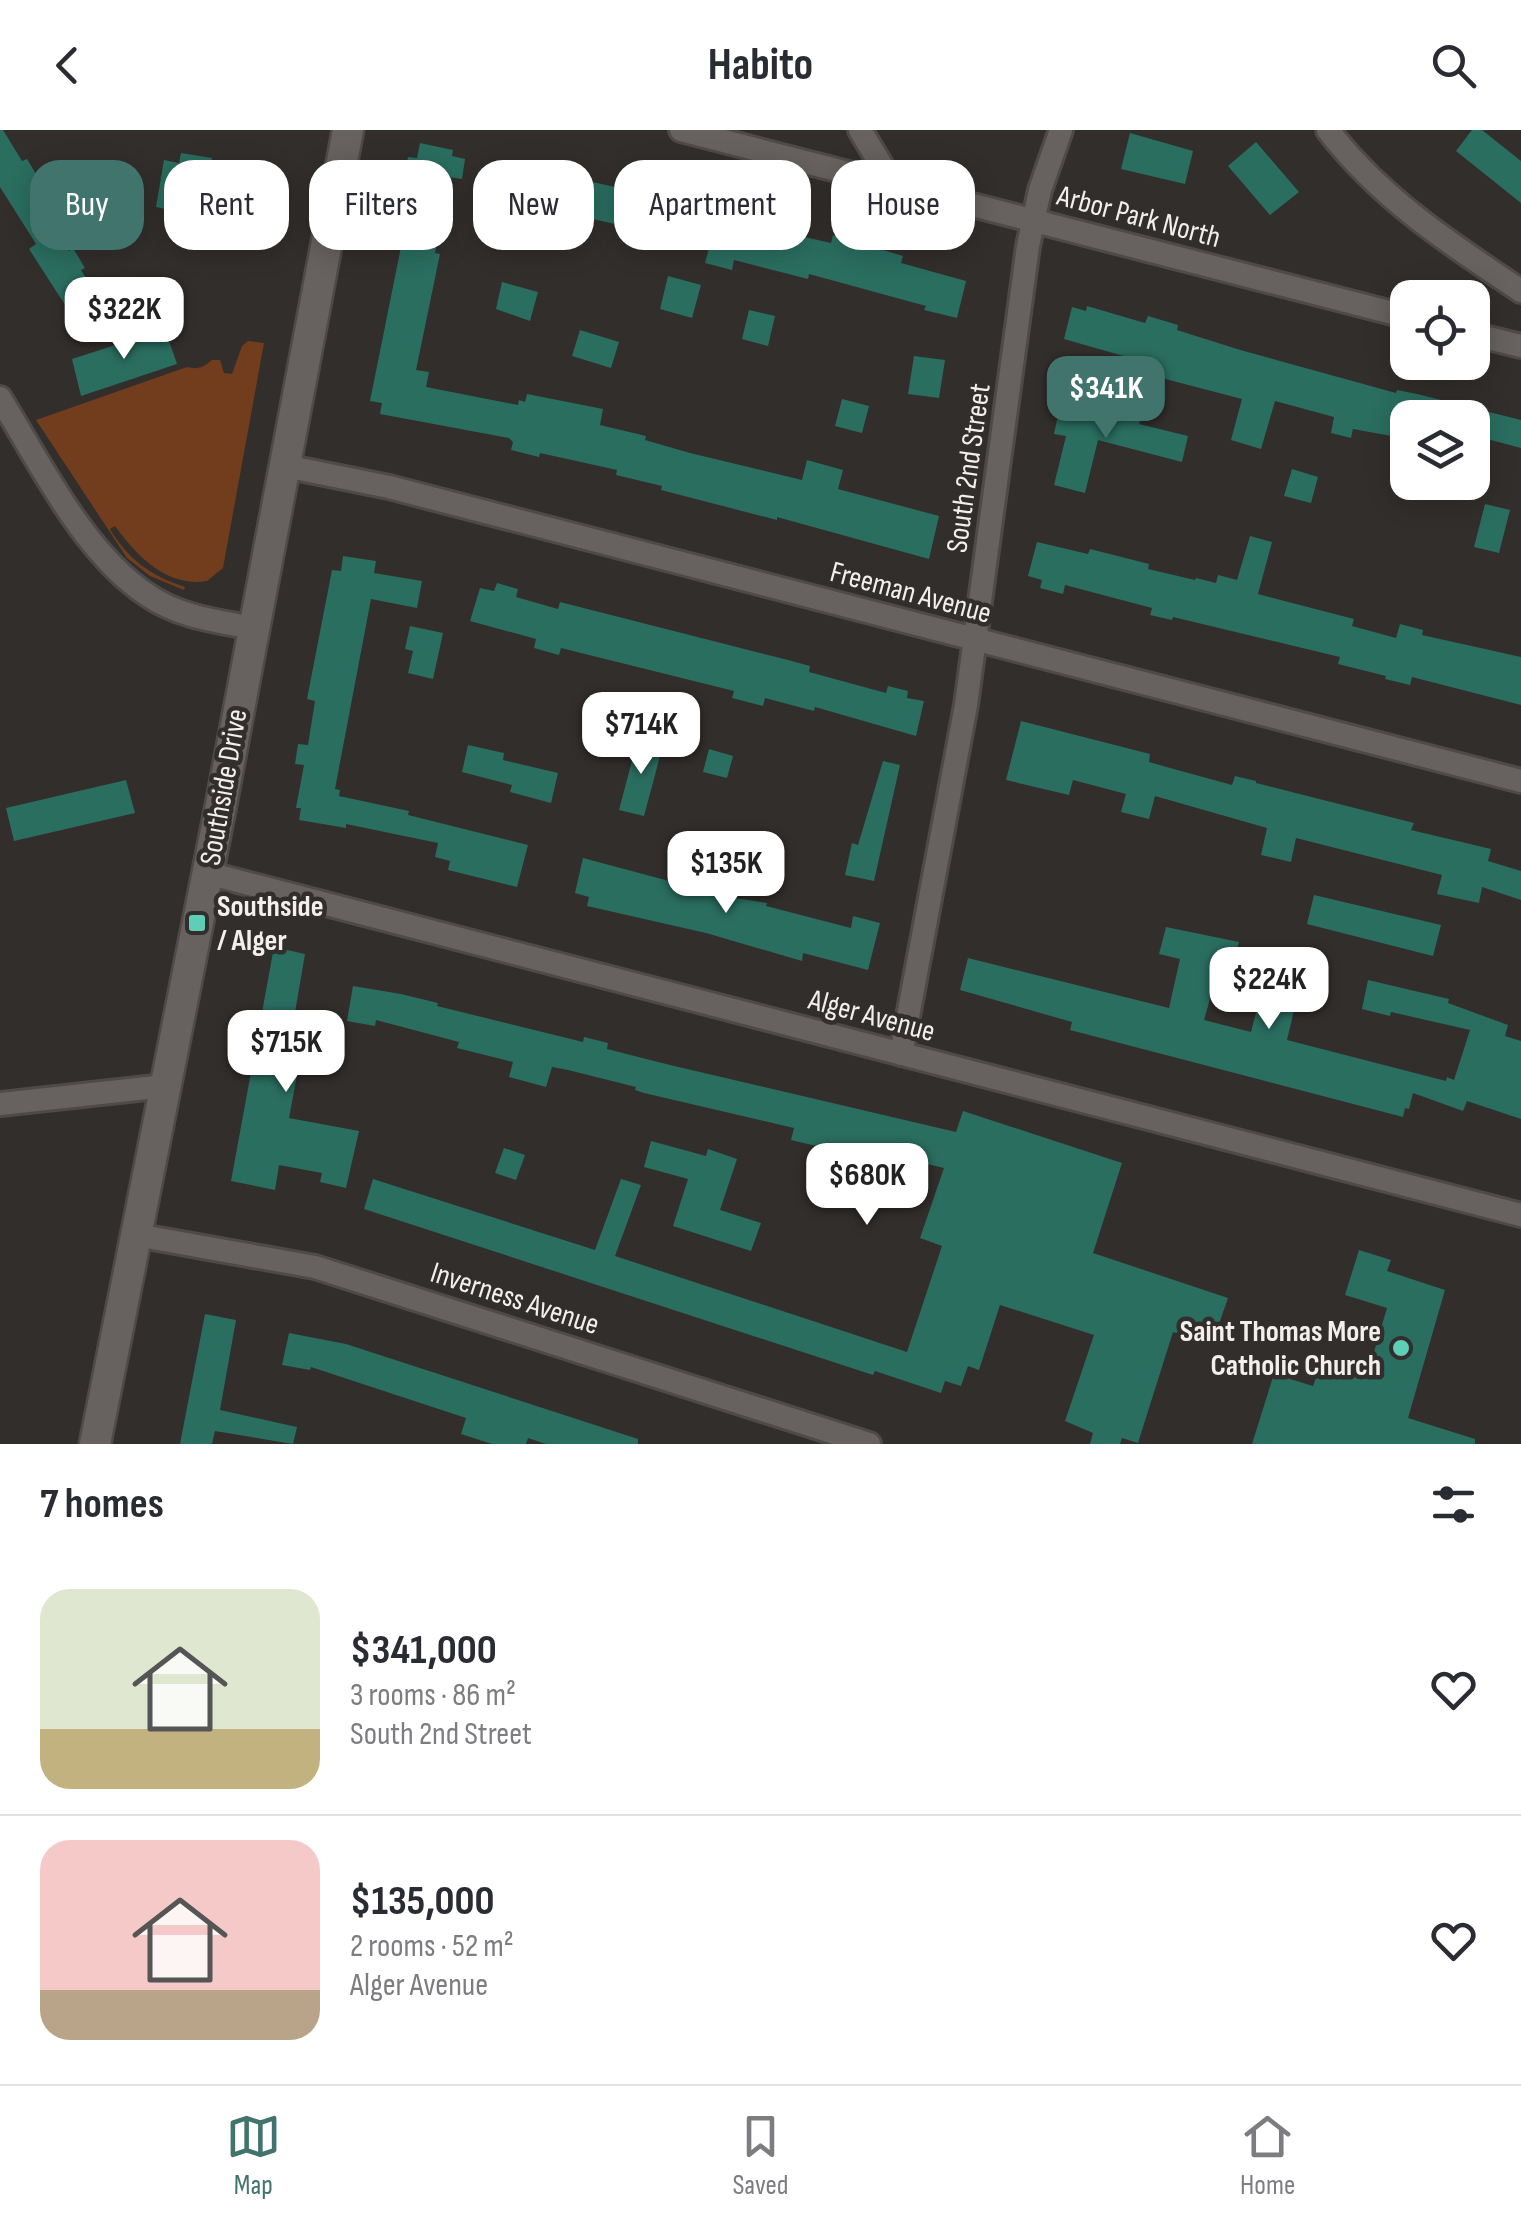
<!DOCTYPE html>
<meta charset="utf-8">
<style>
:root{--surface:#fff;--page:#f7f7f7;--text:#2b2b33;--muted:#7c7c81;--line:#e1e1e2;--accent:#42746e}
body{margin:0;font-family:"Sofia Sans Condensed",sans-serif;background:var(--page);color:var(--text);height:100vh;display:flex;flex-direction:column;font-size:38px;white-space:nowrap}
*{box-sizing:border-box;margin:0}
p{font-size:32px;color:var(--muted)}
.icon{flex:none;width:55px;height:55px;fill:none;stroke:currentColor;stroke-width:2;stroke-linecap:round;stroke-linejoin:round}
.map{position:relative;height:1314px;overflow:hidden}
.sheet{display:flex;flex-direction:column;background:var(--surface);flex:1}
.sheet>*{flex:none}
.guide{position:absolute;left:30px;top:30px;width:1000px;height:90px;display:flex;gap:20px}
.fabs{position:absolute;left:1390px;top:150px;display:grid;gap:20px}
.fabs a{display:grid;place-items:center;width:100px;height:100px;border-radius:20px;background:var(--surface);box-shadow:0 5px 25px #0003;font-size:50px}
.price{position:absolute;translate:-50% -85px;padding:0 22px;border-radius:20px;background:#fff;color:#222;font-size:32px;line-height:65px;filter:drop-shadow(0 2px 5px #0008)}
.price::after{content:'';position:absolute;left:50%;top:60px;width:30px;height:22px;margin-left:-15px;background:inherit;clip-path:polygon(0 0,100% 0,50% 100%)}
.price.selected{background:var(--accent);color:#fff}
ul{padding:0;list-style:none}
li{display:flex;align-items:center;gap:30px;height:250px;padding:0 40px}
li+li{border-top:2px solid var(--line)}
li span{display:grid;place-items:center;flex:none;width:280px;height:200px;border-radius:30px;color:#555}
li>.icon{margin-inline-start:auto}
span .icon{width:120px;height:120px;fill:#fffc;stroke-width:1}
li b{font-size:42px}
h2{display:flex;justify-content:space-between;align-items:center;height:120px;padding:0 40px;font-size:42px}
.chip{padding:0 35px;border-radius:30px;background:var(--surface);box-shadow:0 5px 25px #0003;font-size:35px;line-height:90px}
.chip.selected{background:var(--accent);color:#fff}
header{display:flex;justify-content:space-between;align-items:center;height:130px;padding:0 40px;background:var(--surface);font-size:45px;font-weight:700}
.dock{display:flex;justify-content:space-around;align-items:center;height:140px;border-top:2px solid var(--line);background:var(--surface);font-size:28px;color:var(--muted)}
.dock a{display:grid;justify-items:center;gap:5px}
.dock .selected{color:var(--accent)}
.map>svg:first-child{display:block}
</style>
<header><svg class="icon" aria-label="back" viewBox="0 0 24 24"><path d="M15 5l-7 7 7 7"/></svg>Habito<svg class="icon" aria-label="search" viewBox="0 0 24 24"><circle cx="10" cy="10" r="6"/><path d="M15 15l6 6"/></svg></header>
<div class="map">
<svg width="1521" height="1314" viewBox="0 0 1521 1314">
<rect width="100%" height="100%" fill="#322e2b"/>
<path fill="#713d1d" d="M248,211L264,213L223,438L207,451C167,458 136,425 115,396L110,399C128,429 151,446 185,457L184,460L150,446L127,428L36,290L187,237C198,240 204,237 212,230H220L224,243L232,244L242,216Z"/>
<path fill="#2a6e60" d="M0,0H3L22,31L27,29L39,49L35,51L48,70L40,75L69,121L73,118L85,138L81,140L94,161L67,178L29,119L36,114L0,57Z
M1472,0H1482L1521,31V73L1456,21Z
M1130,3L1193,21L1185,54L1121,39Z
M1256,12L1299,62L1270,85L1228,36Z
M420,13L453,20L452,26L465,29L462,49L449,47L435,123L440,124L416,240L429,242L426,257L518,275L519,270L525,272L527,264L603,279L600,295L646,306L645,310L690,323L802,350L807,330L843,340L838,359L939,386L929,429L777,387V390L661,360L662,356L616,345L617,340L540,323L539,327L511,320L513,312L509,308L380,284L382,273L370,271L404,102L395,101L408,27L417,28Z
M181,23L212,28L200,98L169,92L171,80L156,77L164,30L179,33Z
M561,45L660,67L651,102L552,80Z
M717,87L831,113L833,105L903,126L901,133L966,151L957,188L924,180L926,176L809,144L808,149L734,130L732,140L705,133Z
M668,146L701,155L692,188L660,179Z
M502,152L538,162L530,191L496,179Z
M1087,176L1145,193L1148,186L1178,195L1177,200L1237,219L1396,263L1397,260L1417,264L1521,290V318L1472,305V288H1408V309L1353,299L1351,308L1331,303L1334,287L1275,271L1261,319L1231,310L1242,269L1131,240L1134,229L1064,209L1072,177L1086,181Z
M749,180L775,186L768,216L742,209Z
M165,199L177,234L81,266L72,229Z
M580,200L619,212L611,238L572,226Z
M914,226L945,230L939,268L908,264Z
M842,269L869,276L862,303L835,296Z
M1061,271L1141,289L1139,294L1188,306L1182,332L1098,310L1085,363L1054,355L1066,306L1054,304Z
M1292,339L1318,347L1311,373L1284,366Z
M1485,374L1510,380L1499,423L1474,417Z
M1250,406L1272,412L1258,464L1354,489L1352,496L1396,508L1400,494L1423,500L1422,505L1521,527V575L1412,547L1410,555L1385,549L1386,546L1338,534L1340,527L1173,487L1172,490L1150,485L1152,478L1065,455L1063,464L1040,458L1042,450L1028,446L1037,412L1088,424L1090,419L1149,434L1148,439L1195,450L1196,448L1216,453L1218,445L1237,450Z
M343,426L376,431L374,443L422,451L417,478L371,469L335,659L340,660L339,666L409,681L408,685L528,715L517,757L448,740L450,731L435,727L438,713L346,694V698L299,690L301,678H296L304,635L295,634L298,614L308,615L315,571L307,569L332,440L341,441Z
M497,453L518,459L516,467L558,479L560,472L788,530L810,536L809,542L886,563L888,556L908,561L907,568L924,571L916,606L815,577L814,581L765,568L763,576L732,568L734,561L561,518L559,525L534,518L536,509L470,491L480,458L494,461Z
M410,496L443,503L433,549L408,543L413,521L405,519Z
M1021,591L1150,624L1149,632L1163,636L1232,655L1235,646L1256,651V653L1414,693L1411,700L1491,719L1488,731L1521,741V770L1482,757L1479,773L1437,764L1442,745L1296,708L1291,732L1261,725L1267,698L1155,666L1149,689L1121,682L1126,664L1073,650L1069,665L1006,650Z
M638,608L663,615L644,686L619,680Z
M468,615L504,623L503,630L558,643L551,673L510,662L512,655L462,642Z
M709,619L733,626L727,648L703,642Z
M883,631L900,635L874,751L845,745L852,713L858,715Z
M126,650L135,683L14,711L6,678Z
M583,728L729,767L767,773L766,776L851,798L853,786L880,793L868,840L803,823L802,831L706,803L587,776L589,767L575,763Z
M1314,765L1441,795L1433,826L1307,794Z
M1166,797L1239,812L1231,841L1219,838L1204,890L1251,902L1265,848L1287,853L1285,861L1298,864L1287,910L1446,951L1447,947L1454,950L1470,900L1391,882L1390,886L1362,879L1368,850L1449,869L1448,873L1508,895L1505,906L1521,911V989L1467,971L1463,981L1413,963L1409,979L1405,978L1403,987L1070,900L1072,892L960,860L968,828L1169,878L1180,829L1159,824Z
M274,817L305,824L292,900L320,905L313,943L298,940L289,988L359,1001L346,1058L320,1052L322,1043L279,1035L275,1060L231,1051Z
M353,856L401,864L438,873L437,876L583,912L584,907L608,913L607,919L670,935L956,1002L963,981L1122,1033L1093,1123L1228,1168L1212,1214L1173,1202L1138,1313L1122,1308L1120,1314H1090L1093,1303L1065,1291L1094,1205L1000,1175L979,1240L968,1236L961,1256L945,1251L941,1263L875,1241L873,1245L364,1079L373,1049L595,1120L621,1049L641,1055L615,1126L907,1222L942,1116L920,1108L944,1038L852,1016L850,1024L791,1010L794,998L644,963L635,960L636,957L568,940L552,937L546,957L509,947L513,932L457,918L459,912L376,890L375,896L347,891Z
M651,1011L706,1026L708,1019L737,1029L720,1080L761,1093L751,1121L673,1096L688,1049L644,1037Z
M504,1018L525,1025L516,1050L495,1043Z
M1359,1120L1391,1130L1387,1141L1445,1160L1408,1288L1475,1309V1314H1252L1274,1244L1313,1256L1321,1234L1366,1249L1387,1178L1345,1165Z
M205,1184L236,1190L220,1280L297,1297L293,1314L215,1301L212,1314H180Z
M289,1203L346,1214L638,1309V1314H546L528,1308L526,1314H492L461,1304L466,1288L311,1237L310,1240L282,1235Z"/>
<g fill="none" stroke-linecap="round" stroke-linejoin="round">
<g stroke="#4e4a48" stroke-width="28">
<path id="street" d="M681,0L1408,187
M860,0L892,53
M1328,0C1380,68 1450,114 1521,161
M1472,204L1521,216
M0,268C40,333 84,424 149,466C180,487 217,491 253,498
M285,336L389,357L1521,651
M207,743L1521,1085
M901,924L966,575L1028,116L1040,60L1061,0
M0,974L165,956
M136,1105L315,1137L869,1314"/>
</g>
<g stroke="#4e4a48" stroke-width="35">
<path id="secondary" d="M95,1314L221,675L348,0"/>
</g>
<use href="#street" stroke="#67625f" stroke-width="22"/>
<use href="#secondary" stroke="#67625f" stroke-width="30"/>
</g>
<g fill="#5eceb7" stroke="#322e2b" stroke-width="4">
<rect x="187" y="783" width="20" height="20" rx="5"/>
<circle cx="1401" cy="1218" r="10"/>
</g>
<g text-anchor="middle" stroke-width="9" stroke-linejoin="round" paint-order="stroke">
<g font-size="30" fill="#f2efed" stroke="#322e2b">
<text transform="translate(1139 86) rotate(15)" y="10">Arbor Park North</text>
<text transform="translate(968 338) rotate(-82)" y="10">South 2nd Street</text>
<text transform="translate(911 462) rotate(15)" y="10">Freeman Avenue</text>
<text transform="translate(223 657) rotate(-80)" y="10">Southside Drive</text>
<text transform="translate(872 885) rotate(15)" y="10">Alger Avenue</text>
<text transform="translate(515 1168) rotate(18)" y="10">Inverness Avenue</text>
</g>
<g font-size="30" font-weight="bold" fill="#f2efed" stroke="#322e2b" text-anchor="start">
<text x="217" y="786">Southside<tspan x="217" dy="34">/ Alger</tspan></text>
<text x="1381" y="1211" text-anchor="end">Saint Thomas More<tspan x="1381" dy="34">Catholic Church</tspan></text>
</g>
</g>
</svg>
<div class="fabs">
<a><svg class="icon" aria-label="locate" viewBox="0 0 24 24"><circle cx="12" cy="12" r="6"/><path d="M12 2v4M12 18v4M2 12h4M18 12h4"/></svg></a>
<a><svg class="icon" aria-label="layers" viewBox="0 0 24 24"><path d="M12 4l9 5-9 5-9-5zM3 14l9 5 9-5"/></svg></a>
</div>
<b class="price" style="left:124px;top:232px">$322K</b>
<b class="price selected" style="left:1106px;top:311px">$341K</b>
<b class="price" style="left:641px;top:647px">$714K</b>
<b class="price" style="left:726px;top:786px">$135K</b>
<b class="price" style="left:1269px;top:902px">$224K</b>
<b class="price" style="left:286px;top:965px">$715K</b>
<b class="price" style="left:867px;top:1098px">$680K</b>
<div class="guide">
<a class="chip selected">Buy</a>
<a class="chip">Rent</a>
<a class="chip">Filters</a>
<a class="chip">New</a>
<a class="chip">Apartment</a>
<a class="chip">House</a>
</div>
</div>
<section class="sheet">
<h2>7 homes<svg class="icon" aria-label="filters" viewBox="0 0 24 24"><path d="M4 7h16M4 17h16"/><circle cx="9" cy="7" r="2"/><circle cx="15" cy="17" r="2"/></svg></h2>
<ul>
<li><span style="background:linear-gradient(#dfe7d0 70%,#c2b280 0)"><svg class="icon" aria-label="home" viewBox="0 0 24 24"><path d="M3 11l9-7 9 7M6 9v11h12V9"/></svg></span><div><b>$341,000</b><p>3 rooms · 86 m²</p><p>South 2nd Street</p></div><svg class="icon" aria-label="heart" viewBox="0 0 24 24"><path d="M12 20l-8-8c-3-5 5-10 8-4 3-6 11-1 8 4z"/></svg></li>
<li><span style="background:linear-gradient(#f6c9c9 75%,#b9a48a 0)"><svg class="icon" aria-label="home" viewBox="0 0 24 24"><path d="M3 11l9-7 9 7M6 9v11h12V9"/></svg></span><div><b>$135,000</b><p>2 rooms · 52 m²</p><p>Alger Avenue</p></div><svg class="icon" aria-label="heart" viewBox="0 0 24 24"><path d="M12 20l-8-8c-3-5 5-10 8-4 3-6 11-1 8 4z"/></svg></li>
</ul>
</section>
<nav class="dock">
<a class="selected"><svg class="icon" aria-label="map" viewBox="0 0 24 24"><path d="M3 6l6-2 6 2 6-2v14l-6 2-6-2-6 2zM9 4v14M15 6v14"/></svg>Map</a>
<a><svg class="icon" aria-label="saved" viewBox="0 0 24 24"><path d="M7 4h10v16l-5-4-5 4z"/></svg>Saved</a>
<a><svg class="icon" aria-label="home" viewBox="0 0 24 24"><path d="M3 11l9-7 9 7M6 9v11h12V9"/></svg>Home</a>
</nav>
